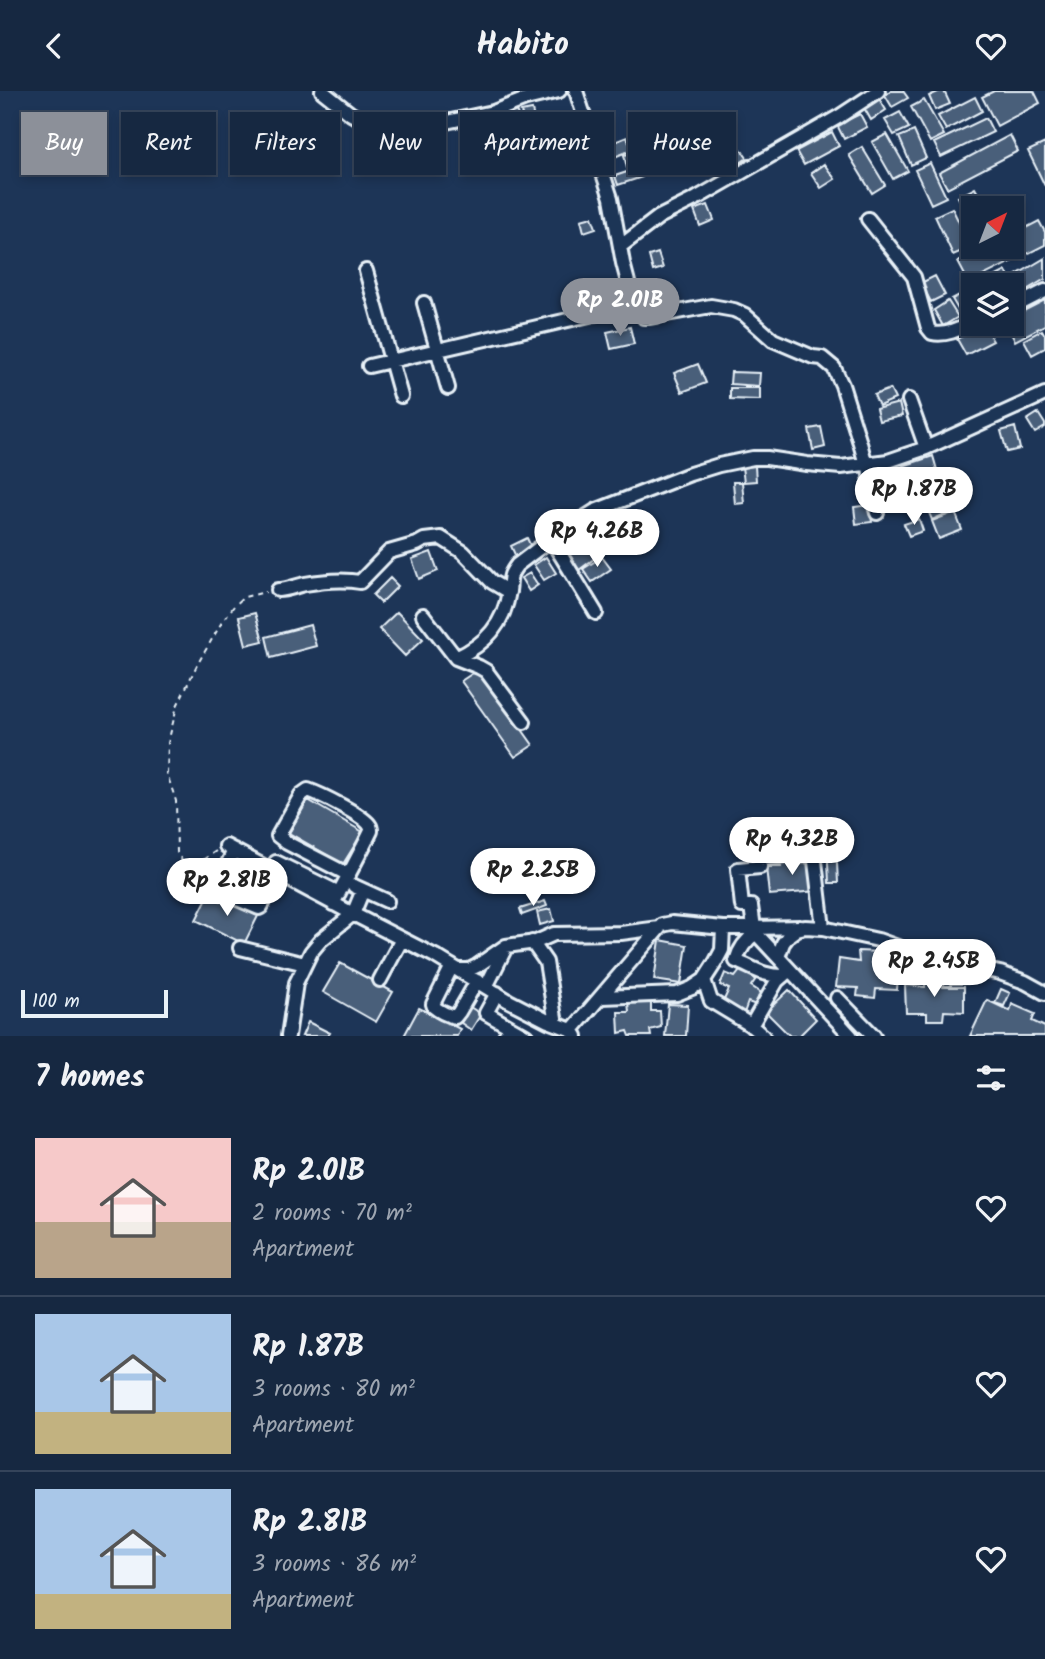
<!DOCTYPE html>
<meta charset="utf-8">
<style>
:root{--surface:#162841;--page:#1f3048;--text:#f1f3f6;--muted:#9ea6b1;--line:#35445a;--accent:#8c9099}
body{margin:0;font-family:Kalam,sans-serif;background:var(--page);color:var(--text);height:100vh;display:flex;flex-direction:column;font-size:26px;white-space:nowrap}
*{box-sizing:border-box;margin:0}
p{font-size:23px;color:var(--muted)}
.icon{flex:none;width:38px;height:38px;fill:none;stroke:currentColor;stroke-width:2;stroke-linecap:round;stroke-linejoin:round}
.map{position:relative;height:945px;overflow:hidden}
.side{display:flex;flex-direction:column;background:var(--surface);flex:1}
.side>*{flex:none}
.top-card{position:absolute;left:21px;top:21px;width:1004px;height:63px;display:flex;gap:14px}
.needle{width:46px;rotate:42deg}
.buttons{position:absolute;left:961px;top:105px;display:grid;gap:14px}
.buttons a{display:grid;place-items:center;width:63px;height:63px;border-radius:0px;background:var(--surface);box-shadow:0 4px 10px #0003,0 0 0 2px var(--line);font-size:35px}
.scale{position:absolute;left:21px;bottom:18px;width:147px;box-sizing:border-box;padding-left:7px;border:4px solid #e8f1f8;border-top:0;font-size:19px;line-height:24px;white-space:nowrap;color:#e8f1f8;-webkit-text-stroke:5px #1d3557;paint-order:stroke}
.price{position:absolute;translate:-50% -60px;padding:0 16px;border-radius:24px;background:#fff;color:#222;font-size:23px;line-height:46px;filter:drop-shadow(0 2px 4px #0008)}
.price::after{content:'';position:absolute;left:50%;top:42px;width:21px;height:16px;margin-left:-10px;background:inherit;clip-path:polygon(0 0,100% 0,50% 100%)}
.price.on{background:var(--accent);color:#fff}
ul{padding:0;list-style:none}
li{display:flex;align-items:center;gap:21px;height:175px;padding:0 35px}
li+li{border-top:2px solid var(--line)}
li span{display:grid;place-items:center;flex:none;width:196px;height:140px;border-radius:0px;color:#555}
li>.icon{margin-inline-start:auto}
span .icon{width:84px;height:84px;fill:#fffc;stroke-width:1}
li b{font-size:30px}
h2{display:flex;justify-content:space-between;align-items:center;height:84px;padding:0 35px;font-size:30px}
.chip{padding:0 24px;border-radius:0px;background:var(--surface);box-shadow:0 4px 10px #0003,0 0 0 2px var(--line);font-size:24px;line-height:63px}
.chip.on{background:var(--accent);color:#fff}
header{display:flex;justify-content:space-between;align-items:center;height:91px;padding:0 35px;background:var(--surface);font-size:32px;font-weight:600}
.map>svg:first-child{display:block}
</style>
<header><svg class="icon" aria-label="back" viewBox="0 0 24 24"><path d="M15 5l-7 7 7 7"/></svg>Habito<svg class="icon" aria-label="heart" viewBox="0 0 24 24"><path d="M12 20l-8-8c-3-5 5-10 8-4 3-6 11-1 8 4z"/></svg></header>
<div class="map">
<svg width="1045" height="945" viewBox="0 0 1045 945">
<rect width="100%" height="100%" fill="#1d3557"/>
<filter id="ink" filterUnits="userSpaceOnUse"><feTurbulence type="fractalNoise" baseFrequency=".0143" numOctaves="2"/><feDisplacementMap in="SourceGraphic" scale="14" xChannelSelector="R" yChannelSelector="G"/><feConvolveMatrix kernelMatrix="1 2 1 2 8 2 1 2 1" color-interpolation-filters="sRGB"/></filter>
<g filter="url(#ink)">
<path fill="#495e7a" stroke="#e8f1f8" stroke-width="2" d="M891,0H903L908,7L892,16L885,4Z
M940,0H944L950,13L935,19L929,5Z
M994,0H1034L1040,12L997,35L982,6Z
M878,6L886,19L871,29L863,15Z
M975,6L982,20L946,39L938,25Z
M924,9L944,44L930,51L911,16Z
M516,19L520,30L508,34L504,23Z
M532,19L536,36L526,39L521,21Z
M900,21L909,37L894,44L885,29Z
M860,23L867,36L844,48L837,34Z
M495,24L499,36L480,41L477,29Z
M986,27L993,41L941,66L934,52Z
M914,40L926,67L911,74L899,46Z
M832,41L839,55L804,74L796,60Z
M887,43L908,80L893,88L872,51Z
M1010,44L1018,60L947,97L939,82Z
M627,46L632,59L612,67L607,54Z
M1045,52V95L1028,60Z
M738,54L747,67L733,77L724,63Z
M862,56L885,94L872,102L849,64Z
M634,62L637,74L627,77L624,64Z
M930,72L946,106L931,113L915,79Z
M824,73L835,88L821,97L811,82Z
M639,77L642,86L618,94L615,85Z
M975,97L986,117H973V134L958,106Z
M708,114L714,129L700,135L694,119Z
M952,117L971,156L953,164L935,125Z
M592,126L596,137L584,141L581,129Z
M1039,130L1045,141V154L969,192L958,171L988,156H1012V144Z
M658,162L663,177L653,180L649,165Z
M1045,167V188L1023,201L1013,186Z
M1006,180L1014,196L1012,197V194H979Z
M935,185L945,204L931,211L921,192Z
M967,200L973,211V221L963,227L952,208Z
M1045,203V234L1015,250L1006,233H1012V220Z
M948,210L958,226L943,235L934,219Z
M983,233L993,250L966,264L957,248Z
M630,236L634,253L611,258L607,241Z
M1042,239L1045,244V257L1032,264L1024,249Z
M698,273L706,292L682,301L674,282Z
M731,281L760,282L759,295L730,293Z
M730,297H760V309L730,308Z
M890,298L895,308L879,315L874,304Z
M899,312L902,325L879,330L876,318Z
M1038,322L1045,333V336L1035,342L1027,329Z
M821,336L825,356L813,359L809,338Z
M1015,336L1020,358L1007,361L1001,340Z
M933,365L939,386L910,395L903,375Z
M755,375L756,390L744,391L742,376Z
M890,389L892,412L876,413L875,390Z
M733,391H742L744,412L735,413Z
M940,394L945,408L924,416L918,402Z
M949,408L954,419L932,429L927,417Z
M869,414L872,431L856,433L854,416Z
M955,421L962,439L939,448L932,430Z
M919,428L923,440L909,445L904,433Z
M587,441L603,461L579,479L563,459Z
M527,447L532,458L516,466L511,455Z
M431,461L438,480L419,488L412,468Z
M546,466L556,482L544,489L534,474Z
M602,466L611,478L592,491L583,478Z
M530,482L538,494L529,500L521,487Z
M390,487L398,495L381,512L373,504Z
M397,521L423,548L405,565L379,538Z
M255,522L263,550L246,554L239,526Z
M310,534L316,555L271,567L266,546Z
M479,578L533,654L515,666L461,590Z
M308,709L363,741L343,773L289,742Z
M827,752H836L838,792H829Z
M779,766H801V773L814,771L818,800L769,804L766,776H781Z
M210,801L258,825L244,853L196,829Z
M545,810L547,815L522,824L520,818Z
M551,818L554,830L540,834L537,821Z
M660,849L687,854L681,893L654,889Z
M858,860L880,861L881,872H899L897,899L876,898L875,907L857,905L858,897L836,896L839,868L859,871Z
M340,872L393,901L376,931L323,901Z
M912,873L920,886L909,893L901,880Z
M743,876L758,885L751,895L760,901L756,914L748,911L743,925L723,911L729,898L720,894L725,882L735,886Z
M945,878H951V883L968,884V893H951V895H944Z
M926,883L941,884L942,896H964V921L944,920L943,929H927V922H906L905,894L925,896Z
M1001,898L1010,902L1004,915L995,912Z
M789,899L816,928L799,945H790L766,921Z
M987,909L1010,920L1012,913L1035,923L1032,930L1045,936V945H970Z
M628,911H651V920H660L661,936L650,939L651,945H630L628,940L619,942L618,921H629Z
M668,913L688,914L686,945H665Z
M470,916L481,923L471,939L461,932Z
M419,917L460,938L457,945H404Z
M308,931L330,942L328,945H302Z"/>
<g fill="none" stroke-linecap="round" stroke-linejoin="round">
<g stroke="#e8f1f8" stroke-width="18">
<path id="minor" d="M322,0L351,23L377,37L404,40L493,21L526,8L559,0
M576,0L611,107L623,172L630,199L644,226H650L711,215L734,219L745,224L773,249L813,266L822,267L834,277L842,294L860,352L866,374
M868,128L914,186L928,237L932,242C946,245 960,238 973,232
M621,155L659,126L697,107L840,25L878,0
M366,180L401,305
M424,212L448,297
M1012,217L1045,200
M369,275L637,213
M909,309L926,357
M869,374L872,403L877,422
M551,448L596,522
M278,499C287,499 295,495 305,493C322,490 343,488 360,491L389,461L417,453L424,449L441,447L463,461L492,491L509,501
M423,524L456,567
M524,631L486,580L479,576L456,567C486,553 504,533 509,500C511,486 508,486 517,474L551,448L595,420L690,383L719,374L753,367H767L807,373L841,376L888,370L926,357L1045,303
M226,755L353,823L435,865L509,910L548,930L572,939L576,945
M234,759L217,797L218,800L259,817L261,816L279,783
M276,771L339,802
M354,795L387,810
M333,813C346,788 359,765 371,740C371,739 371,736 370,735C365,725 320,703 308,699L301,704L278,745L287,752L349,784
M751,837L800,836
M754,837L751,815H742L738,778L760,776V768L814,762L823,837
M756,842C746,849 739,859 736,870C754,877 762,885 783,885
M532,851L546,871L556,933
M240,857L305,873
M452,875L433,913L434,916C441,922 446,924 455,926L459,921L477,890
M459,879H469L477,875L506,855L536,851L554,843L621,842L659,837
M380,889L402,848
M704,889L711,910L749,933L763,945
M486,896L506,856
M497,902L486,922L510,936L505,945
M602,906L677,903L692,897L704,889L715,872L722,859L723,837
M837,907L874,945
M751,935L777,890L785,883
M510,936L526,945
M572,939L662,834L672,832L723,837H751L778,866
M288,945L296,892L311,861L321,849L353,823L363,799
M851,945L778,866L783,852L789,844L797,838L805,836L823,837L878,849L928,867L1000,882L1025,891L1045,902"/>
</g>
<path stroke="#e8f1f8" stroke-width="2" stroke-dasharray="5 5" stroke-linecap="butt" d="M216,760L194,775L185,774L177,762L176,710L167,683L168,652L177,615L197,574L222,531L234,515L244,506L266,501"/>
<use href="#minor" stroke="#1d3557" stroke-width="12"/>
</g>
</g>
</svg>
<div class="buttons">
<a><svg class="needle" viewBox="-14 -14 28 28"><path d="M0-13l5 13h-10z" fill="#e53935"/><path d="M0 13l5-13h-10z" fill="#9ea6b1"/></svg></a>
<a><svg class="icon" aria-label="layers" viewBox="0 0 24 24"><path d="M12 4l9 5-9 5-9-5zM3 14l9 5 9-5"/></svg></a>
</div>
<div class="scale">100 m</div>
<b class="price on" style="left:620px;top:247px">Rp 2.01B</b>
<b class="price" style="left:914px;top:436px">Rp 1.87B</b>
<b class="price" style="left:597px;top:478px">Rp 4.26B</b>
<b class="price" style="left:792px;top:786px">Rp 4.32B</b>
<b class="price" style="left:533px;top:817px">Rp 2.25B</b>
<b class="price" style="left:227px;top:827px">Rp 2.81B</b>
<b class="price" style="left:934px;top:908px">Rp 2.45B</b>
<div class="top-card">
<a class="chip on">Buy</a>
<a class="chip">Rent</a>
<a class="chip">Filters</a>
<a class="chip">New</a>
<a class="chip">Apartment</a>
<a class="chip">House</a>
</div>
</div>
<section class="side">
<h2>7 homes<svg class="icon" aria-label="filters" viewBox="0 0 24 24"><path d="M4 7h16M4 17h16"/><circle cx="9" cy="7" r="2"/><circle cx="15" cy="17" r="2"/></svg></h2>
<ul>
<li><span style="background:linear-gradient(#f6c9c9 60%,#b9a48a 0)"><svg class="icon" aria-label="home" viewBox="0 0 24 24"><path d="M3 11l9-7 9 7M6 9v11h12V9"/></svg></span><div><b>Rp 2.01B</b><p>2 rooms · 70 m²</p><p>Apartment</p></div><svg class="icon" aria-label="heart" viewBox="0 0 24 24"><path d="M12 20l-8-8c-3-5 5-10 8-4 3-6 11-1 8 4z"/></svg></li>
<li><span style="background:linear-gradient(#a9c7e8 70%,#c2b280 0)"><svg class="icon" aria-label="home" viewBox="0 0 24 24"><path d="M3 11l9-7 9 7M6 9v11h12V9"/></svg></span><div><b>Rp 1.87B</b><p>3 rooms · 80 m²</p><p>Apartment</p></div><svg class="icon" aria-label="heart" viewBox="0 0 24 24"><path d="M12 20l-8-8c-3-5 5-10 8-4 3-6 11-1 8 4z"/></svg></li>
<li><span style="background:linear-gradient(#a9c7e8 75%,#c2b280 0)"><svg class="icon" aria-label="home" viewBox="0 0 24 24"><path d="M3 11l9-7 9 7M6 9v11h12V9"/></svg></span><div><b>Rp 2.81B</b><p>3 rooms · 86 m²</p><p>Apartment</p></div><svg class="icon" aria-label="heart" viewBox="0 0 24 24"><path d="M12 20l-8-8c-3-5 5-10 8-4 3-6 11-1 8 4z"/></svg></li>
</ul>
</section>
